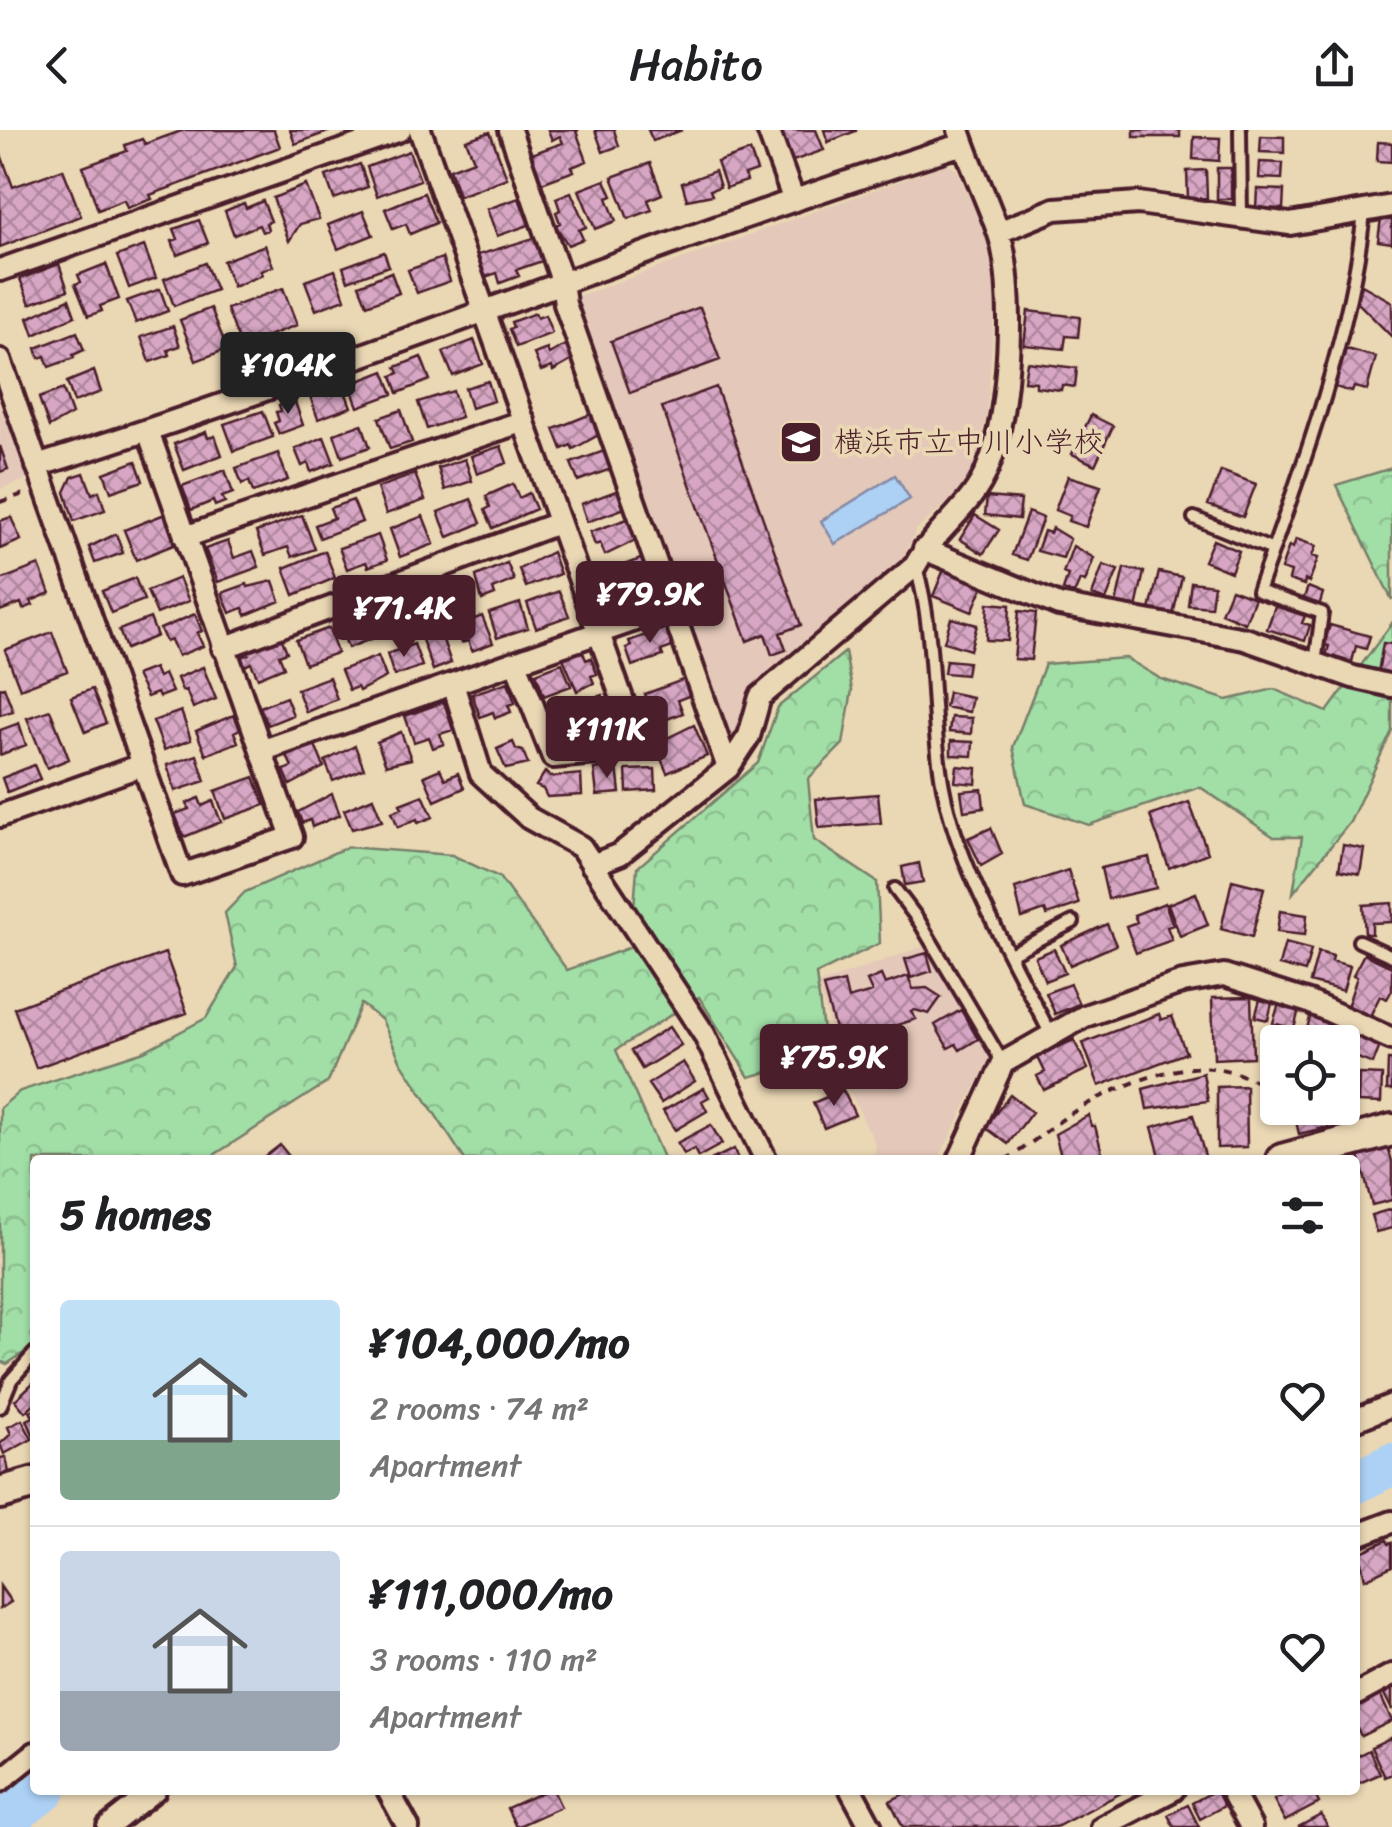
<!DOCTYPE html>
<meta charset="utf-8">
<style>
:root{--surface:#fff;--page:#f2f2f2;--text:#202124;--muted:#757577;--line:#e0e0e0;--accent:#4a1f2b}
body{margin:0;font-family:Sriracha,"Klee One",sans-serif;background:var(--page);color:var(--text);height:100vh;display:flex;flex-direction:column;font-size:38px;white-space:nowrap}
*{box-sizing:border-box;margin:0}
p{font-size:32px;color:var(--muted)}
.icon{flex:none;width:55px;height:55px;fill:none;stroke:currentColor;stroke-width:2;stroke-linecap:round;stroke-linejoin:round}
.map{position:relative;flex:1;overflow:hidden}
.panel{position:absolute;left:30px;top:1025px;width:1330px;height:640px;display:flex;flex-direction:column;background:var(--surface);border-radius:10px;box-shadow:0 2px 8px #0004}
.panel>*{flex:none}
.tools{position:absolute;left:1260px;top:895px;display:grid;gap:20px}
.tools a{display:grid;place-items:center;width:100px;height:100px;border-radius:10px;background:var(--surface);box-shadow:0 2px 8px #0004;font-size:50px}
.price{position:absolute;translate:-50% -85px;padding:0 22px;border-radius:10px;background:var(--accent);color:#fff;font-size:32px;line-height:65px;filter:drop-shadow(0 2px 5px #0008)}
.price::after{content:'';position:absolute;left:50%;top:60px;width:30px;height:22px;margin-left:-15px;background:inherit;clip-path:polygon(0 0,100% 0,50% 100%)}
.price.on{background:#222;color:#fff}
ul{padding:0;list-style:none}
li{display:flex;align-items:center;gap:30px;height:250px;padding:0 30px}
li+li{border-top:2px solid var(--line)}
li span{display:grid;place-items:center;flex:none;width:280px;height:200px;border-radius:10px;color:#555}
li>.icon{margin-inline-start:auto}
span .icon{width:120px;height:120px;fill:#fffc;stroke-width:1}
li b{font-size:42px}
h2{display:flex;justify-content:space-between;align-items:center;height:120px;padding:0 30px;font-size:42px}
header{display:flex;justify-content:space-between;align-items:center;height:130px;padding:0 30px;background:var(--surface);font-size:45px;font-weight:600}
.map>svg:first-child{display:block}
</style>
<header><svg class="icon" aria-label="back" viewBox="0 0 24 24"><path d="M15 5l-7 7 7 7"/></svg>Habito<svg class="icon" aria-label="share" viewBox="0 0 24 24"><path d="M12 15V3M7 8l5-5 5 5M5 13v7h14v-7"/></svg></header>
<div class="map">
<svg width="1392" height="1697" viewBox="0 0 1392 1697">
<defs>
<pattern id="forest-crowns" width="20" height="18" patternUnits="userSpaceOnUse" patternTransform="scale(2.5)"><rect width="20" height="18" fill="#a2dfa7"/><path d="M2 6a3 3 0 1 1 6 0M12 15a3 3 0 1 1 6 0" fill="none" stroke="#8dbf90"/></pattern>
<pattern id="building-cross-hatch" width="8" height="8" patternUnits="userSpaceOnUse" patternTransform="scale(2.5)"><rect width="8" height="8" fill="#d7a6c4"/><path d="M0 0l8 8M0 8l8-8" fill="none" stroke="#b0879f"/></pattern>
</defs>
<rect width="100%" height="100%" fill="#ead7b4"/>
<filter id="ink" filterUnits="userSpaceOnUse"><feTurbulence type="fractalNoise" baseFrequency=".01" numOctaves="2"/><feDisplacementMap in="SourceGraphic" scale="20" xChannelSelector="R" yChannelSelector="G"/><feConvolveMatrix kernelMatrix="1 2 1 2 8 2 1 2 1" color-interpolation-filters="sRGB"/></filter>
<g filter="url(#ink)">
<path fill="#e4c8b9" d="M947,34L957,40L985,103L996,159L987,282L974,342L958,363L916,400L895,444L872,458L819,508L751,562L742,597L729,619L571,169Z
M0,258L30,348L0,359Z
M927,815L991,926L938,1030H875V1013L844,950L818,854Z"/>
<path fill="url(#forest-crowns)" stroke="#767f69" stroke-width="2.5" d="M1392,338V470L1336,355Z
M1392,493V601L1350,692L1293,763L1302,707H1274L1200,657L1089,695L1025,674L1013,617L1045,534L1126,528L1161,549L1227,570L1274,559L1327,582Z
M845,522L852,560L843,614L808,649L814,710L877,752L880,813L816,844L826,926L749,947L699,867L616,920L664,1030H465L401,932L382,890L361,874L328,952L206,1030H35V1215L7,1234L0,1231V978L20,961L144,921L206,888L237,837L225,783L245,762L347,717L452,725L499,747L567,840L631,817L637,738L758,633L778,577Z"/>
<path fill="#add1f5" stroke="#858aa4" stroke-width="2.5" d="M895,345L910,369L835,414L821,391Z"/>
<g fill="none" stroke-linecap="round" stroke-linejoin="round">
<path stroke="#add1f5" stroke-width="42" d="M1355,1353L1392,1334
M0,1694L45,1660"/>
</g>
<path fill="url(#building-cross-hatch)" stroke="#4a1f2b" stroke-width="2.5" d="M184,0H274L280,17L150,65L152,69L127,78L124,70L98,80L83,37L127,21L125,15L142,9L145,14Z
M290,0H333L295,14Z
M548,0H579L576,1L587,31L572,37L574,41L542,53L531,24L563,13L560,6L552,10Z
M595,0H614L619,16L603,22Z
M648,0H682L653,11Z
M781,0H816L824,20L793,31Z
M824,0H856V1L828,12Z
M1134,0H1180V7H1134Z
M490,2L507,48L459,66L450,39L474,30L466,10Z
M1261,6L1284,7V23L1260,22Z
M1194,7L1220,8L1219,31L1193,29Z
M1378,12L1392,13V32L1377,31Z
M409,21L420,50L377,66L367,37Z
M750,21L757,41L745,45L747,51L726,58L717,32Z
M0,22L13,57L63,39L81,86L0,117Z
M1260,32L1283,33L1282,49L1259,48Z
M650,33L662,64L648,70L652,80L628,89L612,47Z
M360,34L368,57L334,69L326,46Z
M1217,38H1231V69H1217Z
M1206,40L1207,68L1188,69L1187,41Z
M715,41L720,57L710,60L712,65L687,70L682,53Z
M605,50L612,66L607,68L616,91L595,99L579,60Z
M306,55L319,89L300,94L289,111L273,68Z
M1257,59L1284,60L1283,79L1256,78Z
M571,62L586,97L579,100L583,109L568,115L555,95L560,93L556,82L560,80L556,68Z
M424,63L436,93L410,104L406,94L393,99L385,79Z
M519,68L529,95L497,106L487,79Z
M263,71L271,91L266,93L268,100L262,102L259,95L234,105L225,81L244,73L246,78Z
M363,81L373,105L338,119L328,95Z
M1381,88L1392,90V113L1378,111Z
M199,90L208,113L177,125L172,111L178,109L174,99Z
M537,107L545,130L516,140L519,146L500,153L497,143L485,147L478,125Z
M265,115L273,136L261,141L262,145L233,157L223,131Z
M144,116L156,148L129,158L117,126Z
M384,122L389,136L348,151L343,137Z
M442,128L450,151L417,163L408,140Z
M205,133L216,160L174,176L164,149Z
M59,134L68,160L30,174L20,149Z
M106,134L119,169L100,176L102,181L88,186L75,154L81,152L78,145Z
M335,140L345,169L316,180L305,151Z
M391,142L399,163L367,175L359,155Z
M1362,155L1392,172V207L1357,172Z
M283,158L297,195L241,216L227,179Z
M160,159L168,181L136,193L127,171Z
M69,169L75,186L34,205L28,188Z
M700,177L720,230L630,263L611,211Z
M211,178L227,219L196,231L180,190Z
M1028,181L1080,187L1078,207L1066,206L1064,219L1024,215Z
M535,183L537,188L545,185L552,203L516,217L509,199L513,197L511,192Z
M173,196L180,216L168,220L170,225L150,232L141,207Z
M77,202L84,220L73,225L74,228L49,237L45,226L39,228L36,218Z
M474,210L483,234L453,246L443,222Z
M572,211L578,227L553,241L552,237L541,241L534,224L547,219L549,224Z
M1346,219L1376,227L1367,260L1354,257L1352,262L1335,257Z
M421,227L430,250L398,263L392,246L399,243L396,237Z
M1027,232L1077,238L1075,257L1062,255L1061,260L1036,257V252L1024,251Z
M94,241L101,262L74,272L67,252Z
M384,241L393,264L358,277L352,261L359,258L356,252Z
M488,251L494,271L471,278L465,258Z
M342,253L351,277L318,289L310,266Z
M716,257L801,495L780,503L786,520L772,525L765,504L747,511L662,277Z
M63,259L72,284L49,297L39,268Z
M453,261L461,287L427,299L418,272Z
M294,269L303,295L279,304L274,293L279,291L276,282L281,281L279,275Z
M401,280L412,312L390,319L379,288Z
M263,281L273,307L234,321L224,294Z
M596,282L604,302L573,319L571,315L562,319L554,299Z
M1091,285L1113,296L1095,335L1072,324Z
M362,294L370,317L342,327L334,304Z
M206,302L208,308L215,306L222,325L184,340L174,314Z
M324,307L334,333L311,342L308,333L302,336L295,319Z
M0,316L8,339L0,342Z
M501,316L507,333L477,344L471,326Z
M604,321L611,339L578,351L571,333Z
M278,323L288,350L253,362L249,351L242,354L236,338Z
M465,329L472,351L445,360L438,338Z
M136,331L143,351L111,362L104,343Z
M225,340L233,363L222,367L225,372L215,376L213,371L191,380L182,356Z
M1221,341L1256,354L1243,387L1208,375Z
M84,343L92,364L99,361L105,380L74,391L65,362L72,347Z
M415,344L425,370L386,384L377,358Z
M1068,346L1101,356L1086,397L1068,391L1070,386L1055,380Z
M513,354L519,368L529,363L536,379L493,398L485,380L490,377L486,366Z
M621,359L628,377L587,392L581,374Z
M987,367L1021,370L1019,389L985,385Z
M471,369L481,393L448,407L438,382Z
M353,370L362,392L320,408L315,395L334,388L330,378Z
M1028,382L1043,388L1027,430L1012,425Z
M165,384L176,414L136,430L124,400Z
M302,385L315,419L292,427L288,417L265,425L256,402Z
M975,385L999,400L983,424L960,409Z
M423,386L434,414L400,427L390,399Z
M11,387L21,410L0,419V391Z
M630,388L638,409L605,425L600,413L595,415L590,402Z
M1052,398L1070,409L1063,428L1037,421L1044,401L1050,403Z
M116,404L123,423L95,433L89,417Z
M378,405L387,430L368,437L366,432L347,439L339,418Z
M1296,409L1316,416L1312,426L1318,428L1309,452L1305,450L1304,455L1289,450L1291,442L1281,439L1289,416L1293,418Z
M1213,410L1239,421L1231,442L1204,431Z
M228,411L234,428L253,421L259,437L218,452L205,419Z
M1073,416L1094,428L1085,452L1080,450L1074,464L1063,460L1068,445L1063,443Z
M325,421L335,448L294,465L284,438Z
M552,422L560,444L526,457L519,439Z
M643,428L651,452L614,465L605,442Z
M507,433L514,450L493,459L495,465L482,470L476,446Z
M39,435L50,463L31,471L33,475L23,479L21,473L0,481V450Z
M1103,435L1118,440L1106,470L1092,465Z
M945,437L984,454L972,482L933,466Z
M1124,438L1144,442L1136,478L1116,474Z
M1159,442L1182,447L1173,485L1150,480Z
M135,448L144,470L111,483L102,461Z
M179,448L189,471L157,484L147,461Z
M455,449L470,474L438,486L427,460Z
M273,451L280,471L246,485L243,478L230,483L222,463L247,454L248,457Z
M1191,452L1214,455L1211,477L1188,475Z
M1308,457L1323,463L1319,476L1303,470Z
M1231,459L1255,468L1245,493L1221,483Z
M559,461L569,486L536,498L527,473Z
M418,464L427,490L395,501L387,475Z
M520,473L528,498L497,508L489,483Z
M988,473L1010,475L1008,511L986,510Z
M1275,476L1305,486L1302,493L1310,495L1305,511L1267,499Z
M375,481L384,504L348,518L339,494Z
M1019,481L1036,483L1031,530L1014,529Z
M195,484L202,501L197,503L203,516L178,526L171,510L166,512L160,499Z
M482,486L493,513L472,521L468,511L461,513L454,497Z
M150,488L157,506L126,519L119,500Z
M951,488L977,495L970,520L944,512Z
M1330,495L1370,506L1366,519L1356,516L1352,532L1326,525L1329,516L1324,515Z
M451,496L454,506L443,510L451,533L433,540L421,507Z
M669,497L675,516L661,521L663,526L632,536L626,518L631,516L629,511Z
M329,498L337,523L305,534L296,510Z
M52,502L67,541L20,559L5,520Z
M281,507L287,522L279,525L284,537L258,548L251,533L245,536L241,527L249,524L247,520Z
M1383,513L1392,514V545L1378,543Z
M414,514L422,536L394,546L387,524Z
M582,520L586,530L591,528L597,544L591,546L594,553L577,561L563,528Z
M378,526L386,547L359,561L357,557L349,560L341,540Z
M946,530L968,532L966,545L944,543Z
M562,533L571,556L544,566L536,543Z
M203,537L216,569L193,578L186,560L182,561L177,548Z
M154,538L158,547L164,544L172,562L159,567L157,563L147,567L136,545Z
M329,547L337,569L306,582L297,559Z
M685,549L691,565L678,570L683,583L662,591L659,584L653,586L645,564Z
M508,552L515,573L508,575L511,582L495,588L493,582L480,587L472,564Z
M4,557L13,581L0,585V558Z
M92,559L106,593L85,602L71,567Z
M948,562L972,567L969,582L945,577Z
M602,565L611,591L570,605L564,587L575,583L572,575Z
M286,567L293,585L268,595L260,577Z
M444,572L453,600L440,604L444,614L433,618L429,607L414,612L405,586Z
M50,580L69,629L47,638L27,588Z
M181,581L191,610L164,620L153,591Z
M234,585L240,599L234,602L238,612L206,625L196,601Z
M951,587L972,588L971,604L949,602Z
M19,593L26,615L0,625V600Z
M694,595L707,626L667,643L660,626L664,624L659,612Z
M401,602L411,629L386,635L377,612Z
M951,611L973,612L972,626L951,625Z
M513,612L516,619L523,621L528,634L506,639L497,619Z
M315,615L324,637L290,655L284,640L292,637L287,626Z
M355,616L364,639L333,651L325,631Z
M197,625L205,651L175,661L167,635Z
M34,635L40,649L7,662L2,648Z
M617,636L620,663L597,665L594,639Z
M957,636L977,638L976,654L955,652Z
M440,639L445,649L458,643L464,658L435,671L424,646Z
M655,639L656,660L627,662L626,640Z
M545,642L550,647L581,644L582,665L547,667L543,659L536,656Z
M254,647L265,675L225,689L215,661Z
M982,659L984,678L964,681L961,661Z
M332,664L340,685L312,697L310,690L302,693L298,682Z
M878,664L881,693L819,698L816,669Z
M423,665L433,687L418,693L417,689L398,697L392,682L402,678L400,674Z
M199,668L202,676L213,671L221,692L184,707L175,684L189,679L187,673Z
M373,668L382,691L352,699L344,680Z
M1189,672L1208,723L1169,738L1150,686Z
M991,698L1002,724L981,736L968,708Z
M1343,715L1364,719L1360,744L1339,740Z
M1149,727L1156,758L1108,769L1101,738Z
M919,733L923,752L905,755L902,737Z
M1068,740L1079,774L1047,785L1045,780L1022,788L1015,758Z
M1232,750L1264,758L1252,807L1221,799Z
M1196,763L1208,795L1180,806L1168,774Z
M1165,773L1173,795L1167,797L1172,810L1136,823L1126,796L1137,792L1134,785Z
M1392,773V792L1372,793V804H1365L1363,775Z
M1280,781L1307,785L1305,805L1277,802Z
M1107,794L1116,815L1070,835L1061,815Z
M1285,813L1311,820L1305,842L1279,835Z
M1054,819L1065,843L1045,851L1035,827Z
M1318,822L1333,826L1332,831L1350,836L1343,861L1310,852Z
M165,823L187,883L36,938L14,878Z
M927,823L932,841L911,848L905,829Z
M1364,824L1392,837V860L1387,869L1380,866L1368,890L1346,880L1357,847L1353,845Z
M881,845L885,854L908,846L913,859L927,858L941,867L929,884L915,880L911,882L916,889L866,905L868,911L841,920L823,857L844,852L848,869L872,862L867,851Z
M1070,854L1079,874L1055,884L1046,863Z
M1261,866L1273,869L1268,890L1255,887Z
M1251,867L1253,927L1214,929L1212,868Z
M1279,873L1299,879L1294,899L1273,893Z
M961,880L978,909L960,920L956,914L948,918L935,895Z
M1311,883L1329,890L1325,907L1306,903Z
M1159,884L1161,890L1172,886L1186,923L1099,956L1083,913Z
M669,897L681,915L642,939L631,921Z
M1341,899L1380,916L1373,934L1342,922V912H1335Z
M1074,910L1088,939L1044,960L1037,946L1045,942L1036,923L1057,913L1058,917Z
M1266,913L1278,914V936L1265,935Z
M1388,930H1392V960H1387Z
M683,932L695,951L661,973L648,954Z
M1203,943L1208,971L1147,979L1143,959Z
M1359,944L1382,945L1381,973L1358,972Z
M1246,956L1247,1017L1217,1018V957Z
M704,958L709,967L702,971L707,981L675,1000L663,981Z
M843,960L855,985L824,998L813,973Z
M1010,965L1032,982L1008,1014L985,997Z
M1312,978L1326,984L1328,997L1299,1004L1293,979Z
M1089,985L1091,996H1095L1104,1030H1062L1055,1004Z
M1193,985L1206,1029L1161,1030L1152,997Z
M711,995L722,1014L698,1027L694,1019L684,1024L677,1013Z
M280,1015L292,1030H261Z
M1388,1018L1392,1031V1070L1372,1075L1359,1026Z
M734,1019L738,1030H711Z
M1392,1079V1098L1376,1102L1371,1085Z
M35,1251V1273L25,1282L15,1270Z
M35,1279V1309L27,1290L33,1287L30,1281Z
M22,1290L32,1309L4,1324L0,1314L11,1304L8,1297Z
M6,1327L9,1343L0,1345V1328Z
M1387,1410L1389,1414L1392,1413V1436L1365,1449L1359,1423Z
M0,1456L11,1472L0,1479Z
M1392,1551V1580L1380,1556Z
M1378,1560L1392,1591L1361,1606L1355,1594V1571Z
M1392,1607V1644L1385,1647L1371,1617Z
M1369,1620L1380,1644L1357,1654L1355,1627Z
M547,1660H553L561,1677L516,1697L507,1678Z
M912,1660H1127L1056,1697H903L890,1671Z
M1216,1660L1224,1676L1200,1689L1192,1673Z
M1294,1660H1312L1319,1673L1285,1691L1274,1670Z
M1188,1675L1199,1697H1174L1168,1685Z
M1321,1685L1328,1697H1298Z"/>
<g fill="none" stroke-linecap="round" stroke-linejoin="round">
<g stroke="#4a1f2b" stroke-width="18">
<path id="lane" d="M1240,0L1241,88
M1194,388L1273,420
M916,437C937,507 929,585 943,657C958,737 1013,830 1050,903
M1315,533L1322,483L1258,461C1301,342 1351,207 1364,82
M895,759L919,791L1003,933
M1359,811L1392,826
M1010,824L1073,792
M0,1277L11,1250L35,1223"/>
</g>
<g stroke="#4a1f2b" stroke-width="28">
<path id="street" d="M420,0L640,619L553,627L516,533
M510,0L562,151L565,174L728,638
M768,0L793,68
M999,102L1055,79L1138,73L1290,94L1392,76
M0,140L400,0
M0,230L182,745L292,707L148,301
M37,336C349,238 652,113 963,14
M185,407L524,291
M924,419L1059,475L1245,509L1353,547L1392,556
M223,518L558,393
M453,554L481,644L529,688L581,717L704,904L766,1030
M261,621L672,477
M0,686L142,635
M592,735L620,724L728,638L749,606L760,567L915,436C935,399 973,377 988,337C1010,285 1017,154 998,101C986,67 970,34 959,0
M959,1030L1003,933L1085,886L1183,852L1224,845L1309,872L1392,909
M1355,1290L1392,1275
M1355,1406L1392,1392
M1355,1565L1392,1545
M0,1651L35,1623
M388,1660L408,1697
M851,1660L871,1697
M1231,1660L1251,1697
M108,1697L155,1660
M1102,1697L1173,1660"/>
</g>
<g stroke="#4a1f2b" stroke-width="38">
<path id="primary" d="M1282,1030L1392,1000
M0,1363L35,1353"/>
</g>
<path stroke="#4a1f2b" stroke-width="4" stroke-dasharray="8 8" stroke-linecap="butt" d="M0,372L24,364
M1336,978L1349,985
M1005,1030C1030,1016 1051,996 1075,981C1110,960 1171,933 1213,938C1235,940 1259,952 1278,963"/>
<use href="#lane" stroke="#ead7b4" stroke-width="10"/>
<use href="#street" stroke="#ead7b4" stroke-width="20"/>
<use href="#primary" stroke="#ead7b4" stroke-width="30"/>
</g>
</g>
<defs>
<g id="school-square" transform="scale(2.25)"><rect x="-9" y="-9" width="18" height="18" rx="4" fill="#4a1f2b" stroke="#ead7b4"/><path d="M0-5L7-2L0 1L-7-2ZM-4 1L0 2.5L4 1V4Q0 6-4 4Z" fill="#fff"/></g>
</defs>
<g fill-rule="evenodd">
<use href="#school-square" x="801" y="312"/>
</g>
<g text-anchor="middle" stroke-width="8" stroke-linejoin="round" paint-order="stroke">
<g font-size="30" fill="#4a1f2b" stroke="#ead7b4" text-anchor="start">
<text x="834" y="322">横浜市立中川小学校</text>
</g>
</g>
</svg>
<div class="tools">
<a><svg class="icon" aria-label="locate" viewBox="0 0 24 24"><circle cx="12" cy="12" r="6"/><path d="M12 2v4M12 18v4M2 12h4M18 12h4"/></svg></a>
</div>
<b class="price on" style="left:288px;top:287px">¥104K</b>
<b class="price" style="left:650px;top:516px">¥79.9K</b>
<b class="price" style="left:404px;top:530px">¥71.4K</b>
<b class="price" style="left:607px;top:651px">¥111K</b>
<b class="price" style="left:834px;top:979px">¥75.9K</b>
<section class="panel">
<h2>5 homes<svg class="icon" aria-label="filters" viewBox="0 0 24 24"><path d="M4 7h16M4 17h16"/><circle cx="9" cy="7" r="2"/><circle cx="15" cy="17" r="2"/></svg></h2>
<ul>
<li><span style="background:linear-gradient(#bfe0f5 70%,#7fa58c 0)"><svg class="icon" aria-label="home" viewBox="0 0 24 24"><path d="M3 11l9-7 9 7M6 9v11h12V9"/></svg></span><div><b>¥104,000/mo</b><p>2 rooms · 74 m²</p><p>Apartment</p></div><svg class="icon" aria-label="heart" viewBox="0 0 24 24"><path d="M12 20l-8-8c-3-5 5-10 8-4 3-6 11-1 8 4z"/></svg></li>
<li><span style="background:linear-gradient(#c9d6e8 70%,#9aa5b1 0)"><svg class="icon" aria-label="home" viewBox="0 0 24 24"><path d="M3 11l9-7 9 7M6 9v11h12V9"/></svg></span><div><b>¥111,000/mo</b><p>3 rooms · 110 m²</p><p>Apartment</p></div><svg class="icon" aria-label="heart" viewBox="0 0 24 24"><path d="M12 20l-8-8c-3-5 5-10 8-4 3-6 11-1 8 4z"/></svg></li>
</ul>
</section>
</div>
